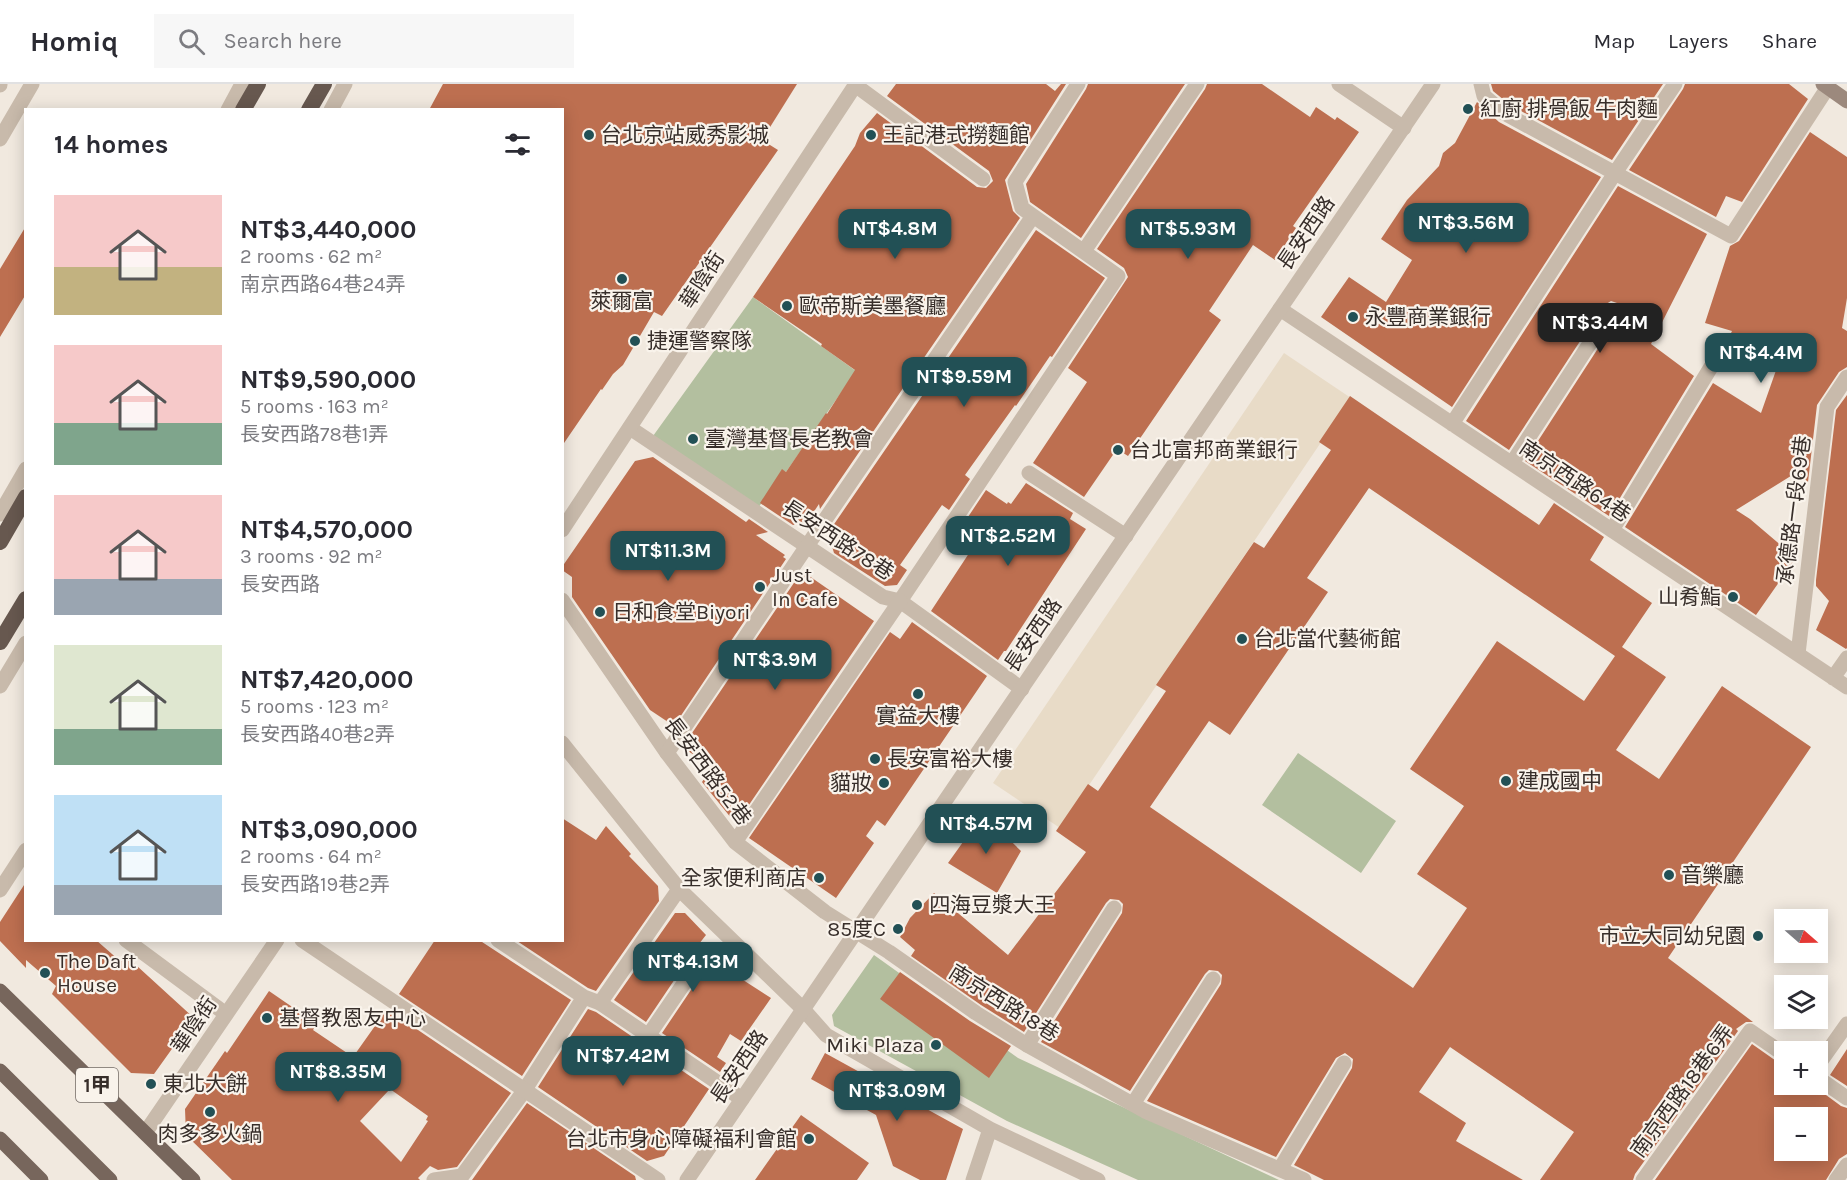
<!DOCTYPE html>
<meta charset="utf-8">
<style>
:root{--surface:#fff;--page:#f7f7f7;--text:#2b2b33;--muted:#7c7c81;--line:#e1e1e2;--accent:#225055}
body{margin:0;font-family:Karla,"Noto Sans TC",sans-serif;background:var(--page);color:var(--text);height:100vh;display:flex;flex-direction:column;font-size:22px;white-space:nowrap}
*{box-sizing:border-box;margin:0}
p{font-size:20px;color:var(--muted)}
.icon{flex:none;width:33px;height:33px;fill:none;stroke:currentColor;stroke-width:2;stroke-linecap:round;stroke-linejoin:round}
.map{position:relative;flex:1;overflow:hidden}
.panel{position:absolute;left:24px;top:24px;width:540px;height:834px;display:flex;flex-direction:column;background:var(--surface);border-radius:0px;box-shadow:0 3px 15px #0003}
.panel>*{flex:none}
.needle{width:39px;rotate:110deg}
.fabs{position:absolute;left:1774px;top:825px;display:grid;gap:12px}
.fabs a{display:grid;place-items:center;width:54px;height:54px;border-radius:0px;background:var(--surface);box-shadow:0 3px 15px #0003;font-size:30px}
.price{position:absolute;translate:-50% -51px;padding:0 14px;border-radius:12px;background:var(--accent);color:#fff;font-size:20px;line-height:39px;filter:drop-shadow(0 2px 3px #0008)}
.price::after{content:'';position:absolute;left:50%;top:36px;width:18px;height:14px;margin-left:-9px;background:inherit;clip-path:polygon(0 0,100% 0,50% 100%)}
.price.on{background:#222;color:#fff}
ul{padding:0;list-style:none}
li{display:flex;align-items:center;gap:18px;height:150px;padding:0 30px}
li span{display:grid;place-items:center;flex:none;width:168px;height:120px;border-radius:0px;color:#555}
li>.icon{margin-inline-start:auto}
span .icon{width:72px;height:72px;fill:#fffc;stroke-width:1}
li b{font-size:26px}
h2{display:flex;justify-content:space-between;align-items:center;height:72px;padding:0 30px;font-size:26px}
header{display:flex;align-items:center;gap:36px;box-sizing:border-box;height:84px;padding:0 30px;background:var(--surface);border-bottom:2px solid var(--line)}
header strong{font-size:28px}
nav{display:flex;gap:33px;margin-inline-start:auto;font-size:21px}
.search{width:420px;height:54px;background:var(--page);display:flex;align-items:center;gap:15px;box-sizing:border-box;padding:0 21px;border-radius:0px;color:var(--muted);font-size:22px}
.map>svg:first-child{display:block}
</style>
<header>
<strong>Homiq</strong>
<div class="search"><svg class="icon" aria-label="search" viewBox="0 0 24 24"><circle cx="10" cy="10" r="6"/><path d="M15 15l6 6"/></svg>Search here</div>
<nav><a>Map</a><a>Layers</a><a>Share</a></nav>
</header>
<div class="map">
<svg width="1847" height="1096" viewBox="0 0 1847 1096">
<rect width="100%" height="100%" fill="#f1e9df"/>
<path fill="#b3bf9f" d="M753,213L856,287L786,388L782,386L759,423L653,352Z
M1298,669L1396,737L1361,789L1262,721Z
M874,871L1018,974L1279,1096H1138L1007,1037L834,942L832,931Z"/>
<path fill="#e8dbc7" d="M1284,269L1351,314L1060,744L993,699Z"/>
<path fill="#bd6f50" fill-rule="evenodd" d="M443,0H797L762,56L778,66L662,232L654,228L623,281L613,290L602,306L601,305L562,362V26H429Z
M896,0H1046L1055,7L1061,0H1066L1005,96L1013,127L1020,134L820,425L819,420L807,438L793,441L760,419L782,385L786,388L826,329L827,330L855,286L821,262L822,260L753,213L855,62L860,49L877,29L977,103L986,104L993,97L989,87L887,12Z
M1088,0H1185L1081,154L1030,118L1026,100L1086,5Z
M1207,0H1262L1310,33L1316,23L1335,36L1337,33L1359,48L1293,142L1296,144L1275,176L1253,161L1209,227L1221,236L1128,372L1117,365L1084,413L1033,379L1087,298L1068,284L1128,193L1124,184L1097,165L1205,5Z
M1491,0H1663L1612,76L1510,21L1493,7Z
M1685,0H1789L1808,15L1742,118L1726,112L1716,133L1629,86L1683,5Z
M1477,18L1499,38L1601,93L1452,323L1321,233L1349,193L1386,218L1412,176L1381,155L1407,116L1439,82L1443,69L1455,59Z
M1810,48L1847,73V214L1842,244L1847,247V283L1839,288L1817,321L1808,398L1794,390L1736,426L1750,435L1796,474L1756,531L1625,443L1713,299L1761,329L1780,275L1729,253L1732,247L1705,239L1730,162L1739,157Z
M1618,102L1707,150L1651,260L1694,292L1609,432L1525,377L1619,232L1621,227L1617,219L1611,217L1603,222L1509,366L1466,337Z
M26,142V210L0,253V185Z
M1036,146L1105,194L1052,273L1050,272L1016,322L1015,321L965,391L970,395L949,426L942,421L900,481L907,486L897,501L885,502L834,469L828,449Z
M1847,311V564L1846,565L1816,546L1829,517L1816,502V496L1836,326Z
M1350,312L1539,441L1554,419L1604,453L1590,476L1652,519L1622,563L1666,593L1616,666L1659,695L1722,602L1811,663L1668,874L1753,938H1746L1736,945L1738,947L1635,1090L1633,1096H1540L1574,1048L1450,963L1419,1008L1466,1039L1456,1057L1523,1096H1324L1294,1081L1352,984L1353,975L1345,969L1336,974L1276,1073L1147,1017L1221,900L1222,891L1218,887L1209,886L1205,890L1130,1007L1041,958L1122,829L1123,820L1119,816L1110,815L1106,819L1024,948L981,921L911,872L915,866L900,853L910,834L934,809L1008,871L1086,768L1056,747L1088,700L1098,707L1166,607L1156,601L1254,458L1264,464L1331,366L1319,358ZM1369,404L1615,572L1584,617L1497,557L1410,685L1464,722L1417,790L1467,824L1413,904L1150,723L1209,637L1230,651L1328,508L1307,494Z
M653,373L746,438L749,435L768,448L756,451L785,471L783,473L786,475L674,642L650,626L572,513V493L562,486V483L635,377Z
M1026,399L1073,429L1070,435L1086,445L1006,567H1004L998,576L931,527L983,448L966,436L986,406L1007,420L1008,418L1011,420Z
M802,487L874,537L736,740L702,698L712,683L685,665L692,654L690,652Z
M912,538L987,592L885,742L877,736L866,752L874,759L836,814L749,754L890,548L900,555Z
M983,730L1021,767L997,809L948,779Z
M562,734L596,756L606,742L631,770L629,772L658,802L659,817L596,907L588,904L517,857L562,856Z
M26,798V856H96L120,877L125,871L194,934L154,990L131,989L52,910L56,902L26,876V884L0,857V838Z
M675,829H685L706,851L695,865L771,914L741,957L730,950L717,973L726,979L720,988L662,949L695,900L697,895L693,887L687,885L679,889L646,938L614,916Z
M435,856H479L571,916L522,992L399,910Z
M900,888L970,937L1011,962L989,994L880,915Z
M269,907L317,940L313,946L353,973L387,925L511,1009L457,1083L438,1086L430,1082L418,1094L420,1096H232L186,1051L185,1025L225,967L227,969ZM390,1005L428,1032L426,1036L428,1037L401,1078L360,1037Z
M588,925L596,928L709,1005L664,1072L647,1077L538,1003Z
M1752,960L1779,979L1785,981V1000H1811L1841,1022L1847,1024V1070L1839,1075L1826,1096H1655ZM1785,1034H1818V1066H1785Z
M1847,965V1002L1830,991Z
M825,969L963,1045L946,1096H920L893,1082L876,1031L811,995Z
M527,1019L635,1092L636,1096H472Z
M801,1031L869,1079L857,1096H755Z"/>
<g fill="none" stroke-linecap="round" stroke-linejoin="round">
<path stroke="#c8baab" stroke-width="15" d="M1339,0L1404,44
M0,1V0
M855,1L983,95
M1084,167L1197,0
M630,344L883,513L900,517L1022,605
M1029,389L1126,452
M1612,446L1711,283
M807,462L1033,132
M900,517L1118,192L1022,124L1015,98L1078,0
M0,806L26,766
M126,856L226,930
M498,856L584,913L600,919L742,1015
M1027,961L1114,824
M1133,1020L1213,895
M1280,1085L1344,979
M434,1096L462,1092L524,1007L584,913"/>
<path stroke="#c8baab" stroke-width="15" d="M562,516L667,669"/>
<path stroke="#c8baab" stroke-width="15" d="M1481,0L1484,12L1504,29L1731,152L1828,3
M0,55L32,0
M1280,225L1847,603
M1452,340L1615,89L1675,0
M1512,379L1611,227
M562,446L856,0
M807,462L667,669L735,758L825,828L889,868L976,929L1027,961L1145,1027L1304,1096
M1798,570L1827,323L1847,293
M1833,594L1847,574
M562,659L679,805L803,925L826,951L990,1045L1098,1096
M735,758L900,517
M302,856L658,1096
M600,919L679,805
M648,952L687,895
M1818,981L1847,940
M1818,994L1847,1014
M145,1049L277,856
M973,1096L990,1045
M1643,1096L1750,947L1785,971
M1836,1096L1847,1081"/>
<path stroke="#c8baab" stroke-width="15" d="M228,26L242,0
M331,26L345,0
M0,430L26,385
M0,602L26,559
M687,1096L1433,0"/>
<path stroke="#9c897d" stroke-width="15" d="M1823,0L1847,17"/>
<path stroke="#77665c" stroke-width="15" d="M0,907L193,1096
M0,987L110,1096
M0,1055L41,1096"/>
<path stroke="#67584f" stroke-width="16" d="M309,26L324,0
M0,458L26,413
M0,558L26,515"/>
<path stroke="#67584f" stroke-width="16" d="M243,26L258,0"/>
</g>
<g fill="#225055" stroke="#f9f3eb" stroke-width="2">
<circle cx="1468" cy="25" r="6"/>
<circle cx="589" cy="51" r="6"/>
<circle cx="871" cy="51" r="6"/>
<circle cx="622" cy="195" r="6"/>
<circle cx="787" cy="222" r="6"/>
<circle cx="1353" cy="233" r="6"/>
<circle cx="635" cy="257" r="6"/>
<circle cx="693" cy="355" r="6"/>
<circle cx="1118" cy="366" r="6"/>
<circle cx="760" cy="503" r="6"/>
<circle cx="1733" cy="513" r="6"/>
<circle cx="600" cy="528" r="6"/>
<circle cx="1242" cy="555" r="6"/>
<circle cx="918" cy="610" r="6"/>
<circle cx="875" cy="675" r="6"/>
<circle cx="1506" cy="697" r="6"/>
<circle cx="884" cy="699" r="6"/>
<circle cx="1669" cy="791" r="6"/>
<circle cx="819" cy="794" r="6"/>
<circle cx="917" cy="821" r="6"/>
<circle cx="898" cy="845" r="6"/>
<circle cx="1758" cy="852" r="6"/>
<circle cx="45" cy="889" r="6"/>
<circle cx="267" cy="934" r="6"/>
<circle cx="936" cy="961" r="6"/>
<circle cx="151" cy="1000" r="6"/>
<circle cx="210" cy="1028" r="6"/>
<circle cx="809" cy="1055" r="6"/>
</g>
<g text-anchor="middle" stroke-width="4.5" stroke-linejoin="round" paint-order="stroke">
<rect fill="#f9f3eb" stroke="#716964" stroke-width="1.5" x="76" y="984" width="42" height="34" rx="4.5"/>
<g font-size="20" font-weight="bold" fill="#372e2a">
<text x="97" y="1008">1甲</text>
</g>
<g font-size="21" fill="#372e2a" stroke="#f9f3eb" text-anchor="start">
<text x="1480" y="32">紅廚 排骨飯 牛肉麵</text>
<text x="601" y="58">台北京站威秀影城</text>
<text x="883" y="58">王記港式撈麵館</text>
<text x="622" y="224" text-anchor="middle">萊爾富</text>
<text x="799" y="229">歐帝斯美墨餐廳</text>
<text x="1365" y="240">永豐商業銀行</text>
<text x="647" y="264">捷運警察隊</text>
<text x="705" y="362">臺灣基督長老教會</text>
<text x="1130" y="373">台北富邦商業銀行</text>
<text x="772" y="498">Just<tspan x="772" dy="24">In Cafe</tspan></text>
<text x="1721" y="520" text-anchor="end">山肴鮨</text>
<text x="612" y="535">日和食堂Biyori</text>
<text x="1254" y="562">台北當代藝術館</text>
<text x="918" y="639" text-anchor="middle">實益大樓</text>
<text x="887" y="682">長安富裕大樓</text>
<text x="1518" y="704">建成國中</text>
<text x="872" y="706" text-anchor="end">貓妝</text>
<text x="1681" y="798">音樂廳</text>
<text x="807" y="801" text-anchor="end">全家便利商店</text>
<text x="929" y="828">四海豆漿大王</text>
<text x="886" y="852" text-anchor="end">85度C</text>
<text x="1746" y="859" text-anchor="end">市立大同幼兒園</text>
<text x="57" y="884">The Daft<tspan x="57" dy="24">House</tspan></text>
<text x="279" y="941">基督教恩友中心</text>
<text x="924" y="968" text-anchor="end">Miki Plaza</text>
<text x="163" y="1007">東北大餅</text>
<text x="210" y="1057" text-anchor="middle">肉多多火鍋</text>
<text x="797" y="1062" text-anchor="end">台北市身心障礙福利會館</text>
</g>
<g font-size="21" fill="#372e2a" stroke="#f9f3eb">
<text transform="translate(1306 149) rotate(-56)" y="7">長安西路</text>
<text transform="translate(702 196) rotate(-57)" y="7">華陰街</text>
<text transform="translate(1575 397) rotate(34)" y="7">南京西路64巷</text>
<text transform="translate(1794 426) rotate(-83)" y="7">承德路一段69巷</text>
<text transform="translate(838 456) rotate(33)" y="7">長安西路78巷</text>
<text transform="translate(1033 551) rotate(-56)" y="7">長安西路</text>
<text transform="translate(708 687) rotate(53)" y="7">長安西路52巷</text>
<text transform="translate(1004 919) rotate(32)" y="7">南京西路18巷</text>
<text transform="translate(194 941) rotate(-56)" y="7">華陰街</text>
<text transform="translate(739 983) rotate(-56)" y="7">長安西路</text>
<text transform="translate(1682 1007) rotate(-54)" y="7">南京西路18巷6弄</text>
</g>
</g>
</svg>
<div class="fabs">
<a><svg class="needle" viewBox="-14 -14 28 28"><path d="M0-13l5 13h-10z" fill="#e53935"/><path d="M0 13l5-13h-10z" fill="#7c7c81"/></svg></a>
<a><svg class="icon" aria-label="layers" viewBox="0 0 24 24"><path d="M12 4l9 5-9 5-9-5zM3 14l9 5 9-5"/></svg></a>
<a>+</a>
<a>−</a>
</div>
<b class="price" style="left:1466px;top:170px">NT$3.56M</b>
<b class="price" style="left:895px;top:176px">NT$4.8M</b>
<b class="price" style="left:1188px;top:176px">NT$5.93M</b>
<b class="price on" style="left:1600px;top:270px">NT$3.44M</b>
<b class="price" style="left:1761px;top:300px">NT$4.4M</b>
<b class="price" style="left:964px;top:324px">NT$9.59M</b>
<b class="price" style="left:1008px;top:483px">NT$2.52M</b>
<b class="price" style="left:668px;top:498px">NT$11.3M</b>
<b class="price" style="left:775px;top:607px">NT$3.9M</b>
<b class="price" style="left:986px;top:771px">NT$4.57M</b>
<b class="price" style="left:693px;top:909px">NT$4.13M</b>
<b class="price" style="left:623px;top:1003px">NT$7.42M</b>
<b class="price" style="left:338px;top:1019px">NT$8.35M</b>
<b class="price" style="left:897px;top:1038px">NT$3.09M</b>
<section class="panel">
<h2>14 homes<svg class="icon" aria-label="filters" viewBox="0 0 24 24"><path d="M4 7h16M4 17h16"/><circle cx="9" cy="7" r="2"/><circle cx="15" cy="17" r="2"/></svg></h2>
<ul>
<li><span style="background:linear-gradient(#f6c9c9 60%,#c2b280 0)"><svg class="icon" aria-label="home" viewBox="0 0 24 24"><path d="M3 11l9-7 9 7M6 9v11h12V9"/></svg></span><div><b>NT$3,440,000</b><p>2 rooms · 62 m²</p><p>南京西路64巷24弄</p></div></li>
<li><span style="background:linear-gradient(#f6c9c9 65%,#7fa58c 0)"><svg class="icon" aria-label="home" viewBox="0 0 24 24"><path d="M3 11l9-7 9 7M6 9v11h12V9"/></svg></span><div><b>NT$9,590,000</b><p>5 rooms · 163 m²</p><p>長安西路78巷1弄</p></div></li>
<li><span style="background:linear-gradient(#f6c9c9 70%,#9aa5b1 0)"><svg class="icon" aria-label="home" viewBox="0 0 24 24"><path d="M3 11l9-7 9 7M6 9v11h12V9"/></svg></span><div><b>NT$4,570,000</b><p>3 rooms · 92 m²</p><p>長安西路</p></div></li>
<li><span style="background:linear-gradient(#dfe7d0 70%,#7fa58c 0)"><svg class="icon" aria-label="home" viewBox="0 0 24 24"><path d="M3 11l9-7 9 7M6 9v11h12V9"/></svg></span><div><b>NT$7,420,000</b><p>5 rooms · 123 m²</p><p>長安西路40巷2弄</p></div></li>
<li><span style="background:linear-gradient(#bfe0f5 75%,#9aa5b1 0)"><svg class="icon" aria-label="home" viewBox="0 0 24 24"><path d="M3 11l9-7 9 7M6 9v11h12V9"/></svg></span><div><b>NT$3,090,000</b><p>2 rooms · 64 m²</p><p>長安西路19巷2弄</p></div></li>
</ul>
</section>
</div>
